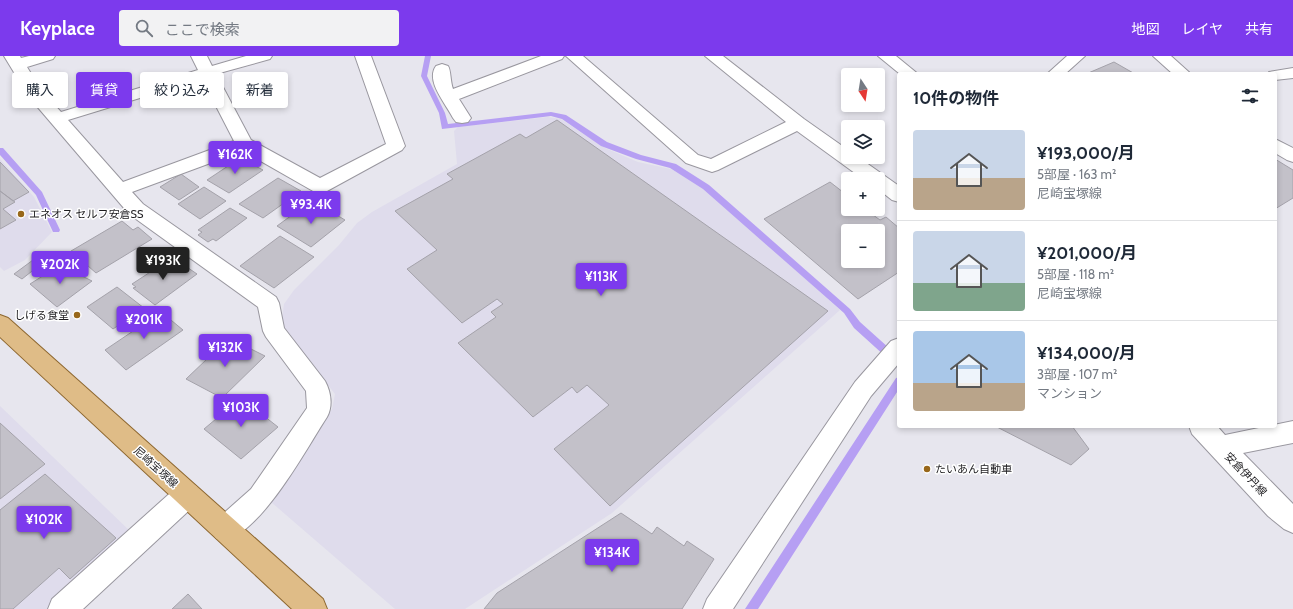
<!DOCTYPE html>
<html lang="ja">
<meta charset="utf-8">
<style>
:root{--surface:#fff;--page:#f2f2f3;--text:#1f2937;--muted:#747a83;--line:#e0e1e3;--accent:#7c3aed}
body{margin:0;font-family:Cabin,"Noto Sans JP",sans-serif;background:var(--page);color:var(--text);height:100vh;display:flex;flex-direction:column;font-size:15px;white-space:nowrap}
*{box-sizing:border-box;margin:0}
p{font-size:13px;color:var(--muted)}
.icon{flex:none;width:22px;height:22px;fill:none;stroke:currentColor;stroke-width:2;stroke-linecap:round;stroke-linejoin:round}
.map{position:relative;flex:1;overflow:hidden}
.drawer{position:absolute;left:897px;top:16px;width:380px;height:356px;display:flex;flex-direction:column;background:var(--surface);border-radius:4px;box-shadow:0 2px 6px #0003}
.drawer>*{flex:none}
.hud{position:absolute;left:12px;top:16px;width:380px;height:36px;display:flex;gap:8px}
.needle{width:26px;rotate:168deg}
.tools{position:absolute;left:841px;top:12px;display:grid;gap:8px}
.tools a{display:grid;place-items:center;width:44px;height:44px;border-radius:4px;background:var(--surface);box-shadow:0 2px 6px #0003;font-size:20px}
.price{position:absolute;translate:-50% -34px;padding:0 9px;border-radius:4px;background:var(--accent);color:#fff;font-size:13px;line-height:26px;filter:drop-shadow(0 1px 2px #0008)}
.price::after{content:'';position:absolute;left:50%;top:24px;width:12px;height:9px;margin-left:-6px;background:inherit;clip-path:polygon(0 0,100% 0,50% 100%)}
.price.active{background:#222;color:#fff}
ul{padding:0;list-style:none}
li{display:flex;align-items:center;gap:12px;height:100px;padding:0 16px}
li+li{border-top:1px solid var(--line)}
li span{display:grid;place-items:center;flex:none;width:112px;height:80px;border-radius:4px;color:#555}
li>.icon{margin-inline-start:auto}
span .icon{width:48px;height:48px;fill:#fffc;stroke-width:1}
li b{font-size:17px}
h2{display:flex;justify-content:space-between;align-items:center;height:48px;padding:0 16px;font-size:17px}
.pill{padding:0 14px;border-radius:4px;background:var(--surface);box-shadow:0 2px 6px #0003;font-size:14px;line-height:36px}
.pill.active{background:var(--accent);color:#fff}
header{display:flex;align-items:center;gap:24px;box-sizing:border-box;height:56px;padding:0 20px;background:var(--accent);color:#fff}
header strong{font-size:19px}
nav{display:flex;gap:22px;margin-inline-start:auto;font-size:14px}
.search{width:280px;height:36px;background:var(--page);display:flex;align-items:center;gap:10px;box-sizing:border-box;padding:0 14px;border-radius:4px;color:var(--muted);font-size:15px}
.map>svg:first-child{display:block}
</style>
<header>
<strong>Keyplace</strong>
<div class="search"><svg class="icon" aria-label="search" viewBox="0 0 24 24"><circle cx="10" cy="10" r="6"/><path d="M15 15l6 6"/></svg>ここで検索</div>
<nav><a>地図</a><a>レイヤ</a><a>共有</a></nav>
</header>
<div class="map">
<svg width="1293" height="553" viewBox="0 0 1293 553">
<rect width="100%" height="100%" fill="#e7e6ee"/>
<path fill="#dfdcec" d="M548,61L561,63L605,92L638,106L671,113L704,132L840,254L612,457L465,553H395L271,446L332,353L335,338L281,270L284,248L294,234L339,189L357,167L372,156L457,108L454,75L458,71Z
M0,103L34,141L52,176L25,204L4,215L0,211Z
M0,350L132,477L48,553H0Z"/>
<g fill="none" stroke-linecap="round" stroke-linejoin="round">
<path fill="#b69ff3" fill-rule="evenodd" d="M425,0H431L427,20L445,57L448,68L551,56L566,59L607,86L641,99L676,108L709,129L850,253L860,266L899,301V311L896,310L854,272L844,257L703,133L670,112L636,103L601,90L562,63L551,60L442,73L439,57L421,20Z
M0,92H3L42,136L60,174L59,176H53L36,139L0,99Z
M899,321V333L758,553H745L896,322Z"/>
</g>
<path fill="#c3c1c9" stroke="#a4a2aa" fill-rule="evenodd" d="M1114,6L1135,18H1086Z
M557,64L828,255L610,450L554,393L609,349L587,329L577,337L572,331L533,361L458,287L496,261L491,256L503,248L497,243L462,267L407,213L437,194L395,155L453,123L447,118L520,78L526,82Z
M240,102L263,114L229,137L207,124Z
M1275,103L1293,114V142L1275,153Z
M0,106L29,136L13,145L0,135Z
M181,118L199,131L179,144L160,131Z
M278,122L301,135L263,162L239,148Z
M830,126L848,140V153H865L880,164L886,161L899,172V216L858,243L764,163ZM848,175H878V205H848Z
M204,131L226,145L200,163L178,148Z
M0,135L15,146L3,153L16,164L0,173Z
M307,148L325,159L330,155L345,164L311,191L277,170Z
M230,152L247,162L216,185L213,183L208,186L198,179L202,176L198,174Z
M122,165L133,174L138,171L152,183L96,217L71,195Z
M280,180L314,201L274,232L240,210Z
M175,203L197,218L155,249L133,232L136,231L132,228L161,209L164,211Z
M33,204L41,208L22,223L14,218Z
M60,209L92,225L57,251L30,228Z
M117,231L144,252L113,273L87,251Z
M160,255L183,274L126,314L105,294L148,265L146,264Z
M229,282L265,300L222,342L186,323Z
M241,342L278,371L241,403L204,373Z
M0,367L45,408L0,443Z
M995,370H1072L1089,393L1071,409Z
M45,418L116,482L70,523L59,512L13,553H0V454Z
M621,457L652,478L657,471L684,490L687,485L714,503L682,553H484L497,537Z
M188,538L202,553H172Z"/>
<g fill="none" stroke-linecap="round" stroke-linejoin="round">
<g stroke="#99979f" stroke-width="2">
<path id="street" d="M4,0H20L21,2L29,0H55L53,3L27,11L41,34L61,56L198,14L191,0H207L212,10L246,0H272L270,3L216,18L251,84L320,122L386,88L355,0H371L405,90L402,94L327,135L320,136L313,135L243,95L132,136L143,148L276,241L279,247L284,272L325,325C331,336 333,350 327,361C303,398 266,469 225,486L216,482L212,473L216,464L251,433L307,352L306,335L266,281L263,275L258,251L129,158L29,41ZM202,23L234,85L123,126L68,64Z
M541,0H564L562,3L459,43L471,62L468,66L462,67L456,66L453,62C446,48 425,25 436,10L442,8L448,10C451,14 450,25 453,33Z
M566,0H583L698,99L711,103L786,66L705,0H723L804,63L848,94V101H858L899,130V146L892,144L878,133V123H863L797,75L718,114L712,116L686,107Z
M878,0H896L918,18H900Z
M1067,0H1085L1065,18H1047Z
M1153,0H1171L1191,18H1173Z
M1293,12V22L1275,24V18H1268L1269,16Z
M1277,84L1293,92V106L1287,104L1275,97V85Z
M899,282V307L871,340L733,553H703L707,543L855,326L891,285Z
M1293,365V387L1243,397L1293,448V477L1284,473L1268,460L1192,378L1189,370H1217L1225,379Z
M187,427L196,430L200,439L196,448L83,553H48L52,543L178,430Z"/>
</g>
<g stroke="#8d672f" stroke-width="2">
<path id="primary" d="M0,259L8,262L323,543L327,553H292L0,281Z"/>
</g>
<use href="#street" fill="#fff" fill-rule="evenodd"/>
<use href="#primary" fill="#dfbc87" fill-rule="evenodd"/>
</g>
<g fill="#98671a" stroke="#fff" stroke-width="1.5">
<circle cx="21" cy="158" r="4"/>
<circle cx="77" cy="259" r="4"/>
<circle cx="927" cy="413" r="4"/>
</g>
<g text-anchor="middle" stroke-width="3" stroke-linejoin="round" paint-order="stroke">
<g font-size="11" fill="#1d1c1f" stroke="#fff" text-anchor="start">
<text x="29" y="162">エネオス セルフ安倉SS</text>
<text x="69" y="263" text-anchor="end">しげる食堂</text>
<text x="935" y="417">たいあん自動車</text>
</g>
<g font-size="11" fill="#1d1c1f" stroke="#fff">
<text transform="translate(156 411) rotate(42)" y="4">尼崎宝塚線</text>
<text transform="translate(1246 418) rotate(46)" y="4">安倉伊丹線</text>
</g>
</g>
</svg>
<div class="tools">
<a><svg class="needle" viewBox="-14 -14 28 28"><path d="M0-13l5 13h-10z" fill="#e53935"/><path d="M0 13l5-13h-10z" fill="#747a83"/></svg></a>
<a><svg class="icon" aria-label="layers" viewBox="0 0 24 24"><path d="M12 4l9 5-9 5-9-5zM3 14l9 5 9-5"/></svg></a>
<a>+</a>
<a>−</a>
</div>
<b class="price" style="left:235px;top:119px">¥162K</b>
<b class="price" style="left:311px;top:169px">¥93.4K</b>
<b class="price active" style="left:163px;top:225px">¥193K</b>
<b class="price" style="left:60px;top:229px">¥202K</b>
<b class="price" style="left:601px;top:241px">¥113K</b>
<b class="price" style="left:144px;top:284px">¥201K</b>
<b class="price" style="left:225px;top:312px">¥132K</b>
<b class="price" style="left:241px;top:372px">¥103K</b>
<b class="price" style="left:44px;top:484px">¥102K</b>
<b class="price" style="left:612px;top:517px">¥134K</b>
<div class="hud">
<a class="pill">購入</a>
<a class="pill active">賃貸</a>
<a class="pill">絞り込み</a>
<a class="pill">新着</a>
</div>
<section class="drawer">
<h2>10件の物件<svg class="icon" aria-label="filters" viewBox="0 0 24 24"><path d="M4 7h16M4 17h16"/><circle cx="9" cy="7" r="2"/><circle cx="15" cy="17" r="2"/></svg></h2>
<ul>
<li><span style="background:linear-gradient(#c9d6e8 60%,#b9a48a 0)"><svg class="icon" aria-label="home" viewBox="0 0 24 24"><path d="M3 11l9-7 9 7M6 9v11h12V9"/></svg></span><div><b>¥193,000/月</b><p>5部屋 · 163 m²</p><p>尼崎宝塚線</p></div></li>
<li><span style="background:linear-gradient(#c9d6e8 65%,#7fa58c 0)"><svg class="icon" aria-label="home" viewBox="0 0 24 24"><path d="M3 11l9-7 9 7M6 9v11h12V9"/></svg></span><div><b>¥201,000/月</b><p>5部屋 · 118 m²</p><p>尼崎宝塚線</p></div></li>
<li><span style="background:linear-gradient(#a9c7e8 65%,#b9a48a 0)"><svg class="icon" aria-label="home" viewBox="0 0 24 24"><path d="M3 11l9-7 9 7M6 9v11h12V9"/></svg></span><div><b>¥134,000/月</b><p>3部屋 · 107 m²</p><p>マンション</p></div></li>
</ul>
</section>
</div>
